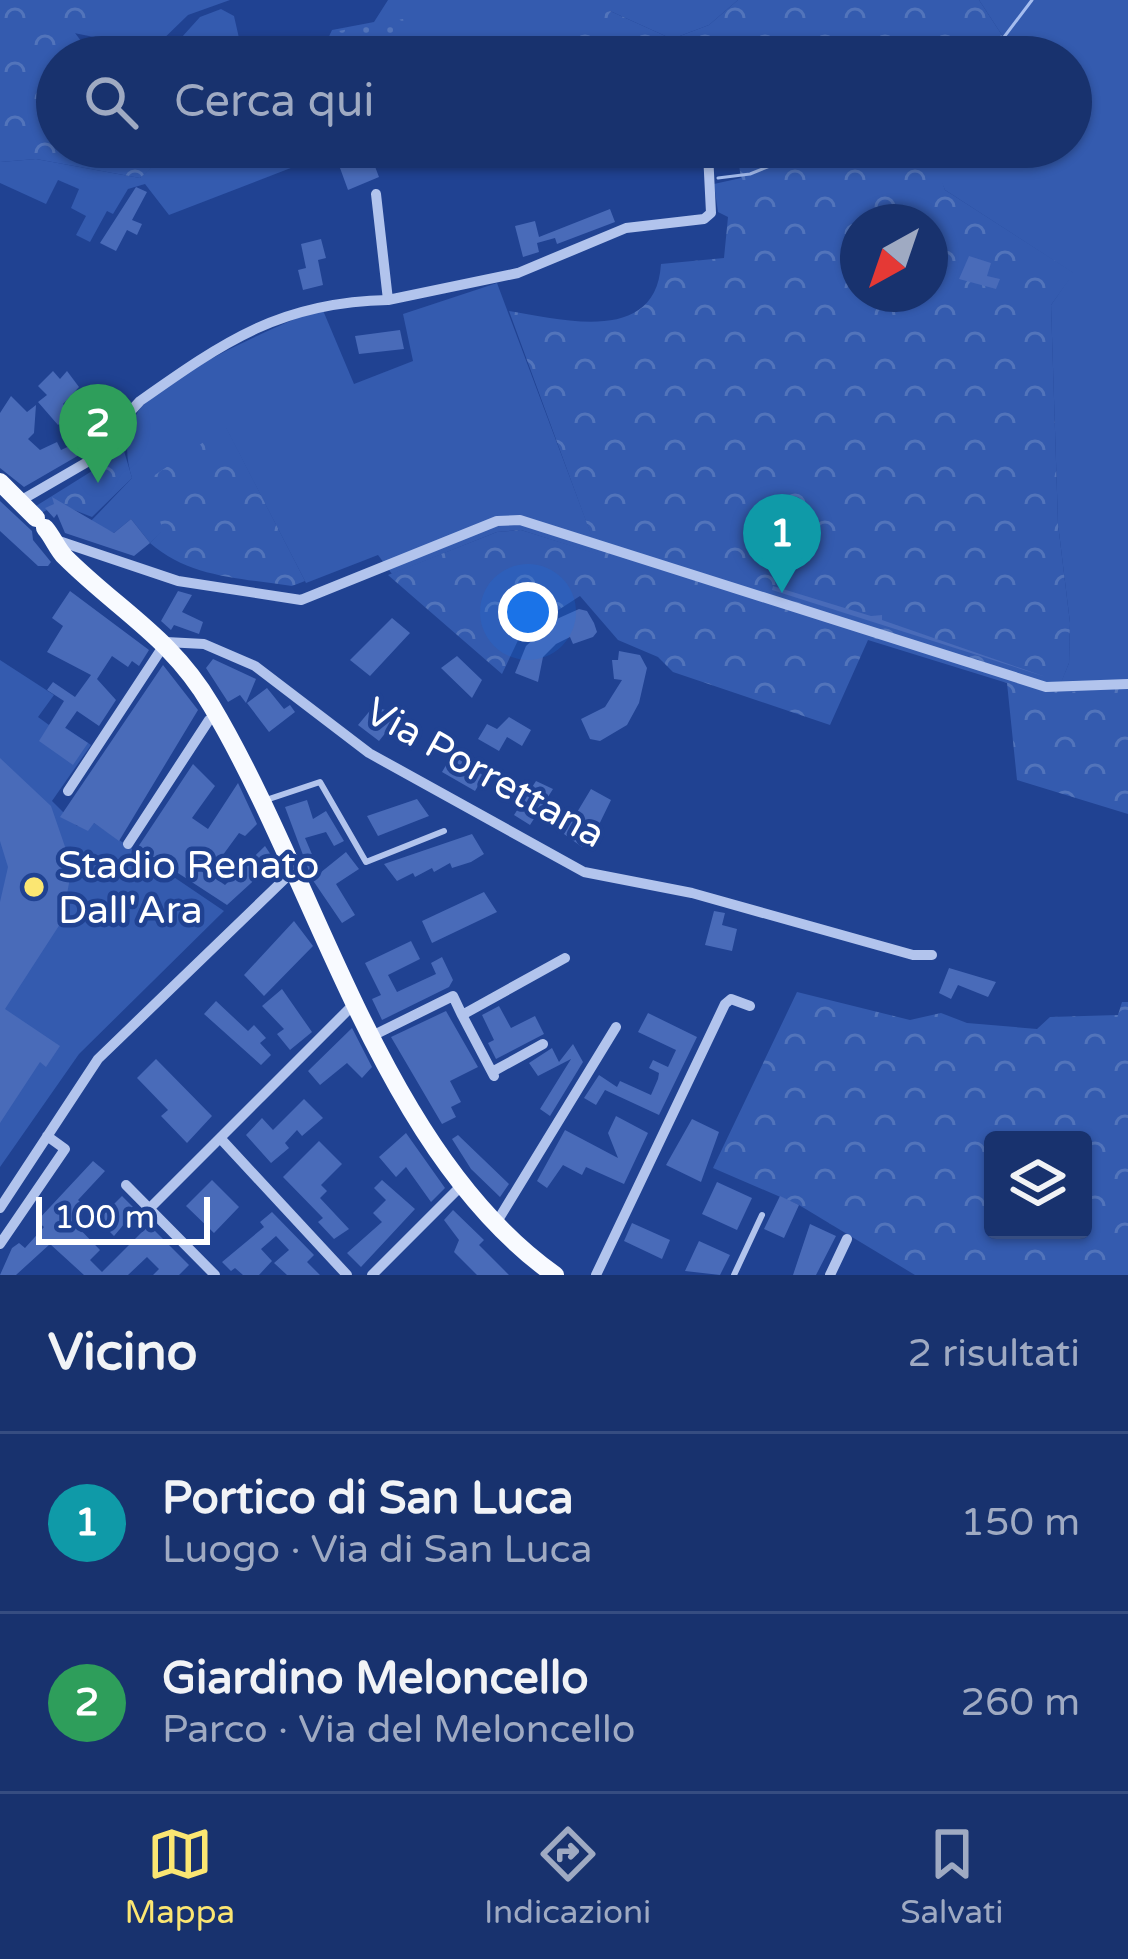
<!DOCTYPE html>
<html lang="it">
<head>
<meta charset="utf-8">
<style>
	:root { --surface:#18326e; --page:#253e76; --text:#f1f3f6; --muted:#9faac2; --line:#364d81; --accent:#fbe672 }
	body { margin:0; font-family:"Varela Round",sans-serif; background:var(--page); color:var(--text) }
	.controls { position:absolute; right:36px; bottom:36px; display:grid; overflow:hidden; border-radius:12px; box-shadow:0 3px 9px #0004 }
	.controls button { width:108px; height:108px; display:grid; place-items:center; padding:0; border:0; border-bottom:3px solid var(--line); background:var(--surface); color:var(--text); font:60px sans-serif }
	.compass { position:absolute; left:840px; top:204px; width:108px; height:108px; border-radius:50%; background:var(--surface); box-shadow:0 3px 9px #0004; rotate:220deg }
	.scale { position:absolute; left:36px; bottom:30px; width:174px; box-sizing:border-box; padding-left:12px; border:6px solid #fff; border-top:0; font-size:33px; line-height:42px; white-space:nowrap; color:#fff; -webkit-text-stroke:9px #204292; paint-order:stroke }
	.you { position:absolute; left:528px; top:612px; width:42px; height:42px; margin:-30px; border:9px solid #fff; border-radius:50%; background:#1a73e8; box-shadow:0 0 0 18px #1a73e833 }
	.badge { display:grid; place-items:center; width:78px; height:78px; border-radius:50%; background:var(--accent); color:#fff; font-size:39px; font-weight:700 }
	.pin { position:absolute; translate:-50% -99px; filter:drop-shadow(0 3px 6px #0008) }
	.pin::after { content:''; position:absolute; top:63px; width:42px; height:36px; background:inherit; clip-path:polygon(0 0,100% 0,50% 100%) }
	.list { margin:0; padding:0; list-style:none }
	h2 { display:flex; justify-content:space-between; align-items:center; height:156px; margin:0; padding:0 48px; font-size:51px }
	h2 small { font-size:39px; font-weight:400; color:var(--muted) }
	.list li { display:grid; grid-template-columns:78px 1fr auto; gap:36px; align-items:center; box-sizing:border-box; height:180px; padding:0 48px; border-top:3px solid var(--line) }
	.list b { display:block; font-size:45px; white-space:nowrap }
	.list p { margin:0; font-size:39px; white-space:nowrap; color:var(--muted) }
	.list em { font-size:39px; font-style:normal; color:var(--muted) }
	.icon { flex:none; width:66px; height:66px; fill:none; stroke:currentColor; stroke-width:2; stroke-linecap:round; stroke-linejoin:round }
	.map { position:relative; flex:none; width:1128px; height:1275px; overflow:hidden }
	.search { position:absolute; background:var(--surface); box-shadow:0 3px 9px #0004; left:36px; right:36px; top:36px; height:132px; display:flex; align-items:center; gap:30px; box-sizing:border-box; padding:0 42px; border-radius:66px; color:var(--muted); font-size:45px }
	.sheet { height:516px; background:var(--surface) }
	nav { display:flex; justify-content:space-around; align-items:center; box-sizing:border-box; height:168px; border-top:3px solid var(--line); background:var(--surface); font-size:33px; color:var(--muted) }
	nav a { display:grid; justify-items:center; gap:6px }
	nav .on { color:var(--accent) }
	.map>svg:first-child { display:block }
	.grass { fill:#345baf }
	.forest { fill:url(#forest-crowns); fill-rule:evenodd }
	.garden { fill:url(#garden-dots) }
	.lines { fill:none; stroke-linecap:round; stroke-linejoin:round }
	.stream { stroke:#a5bdef; stroke-width:3 }
	.building { fill:#496bb9 }
	.lane { stroke:#b2c4ed; stroke-width:6 }
	.street { stroke:#b2c4ed; stroke-width:10 }
	.primary { stroke:#f8faff; stroke-width:18 }
	.poi-dot { fill:#fbe672; stroke:#204292; stroke-width:4.5 }
	.labels { text-anchor:middle; dominant-baseline:central; stroke-width:9; stroke-linejoin:round; paint-order:stroke }
	.street-label { font-size:39px; fill:#fff; stroke:#204292 }
	.poi-label { font-size:39px; fill:#fff; stroke:#204292; text-anchor:start }
</style>
</head>
<body>
<div class="map">
<svg width="1128" height="1275" viewBox="0 0 1128 1275">
	<defs>
		<pattern id="forest-crowns" width="20" height="18" patternUnits="userSpaceOnUse" patternTransform="scale(3)"><rect width="20" height="18" fill="#345baf"/><path d="M2 6a3 3 0 1 1 6 0M12 15a3 3 0 1 1 6 0" fill="none" stroke="#5274bb"/></pattern>
		<pattern id="garden-dots" width="8" height="8" patternUnits="userSpaceOnUse" patternTransform="scale(3)"><rect width="8" height="8" fill="#345baf"/><path d="M2 2h.1M6 6h.1" fill="none" stroke="#5274bb" stroke-width="1.8" stroke-linecap="round"/></pattern>
	</defs>
	<rect width="100%" height="100%" fill="#204292"/>
	<!-- grass -->
	<path class="grass" d="M70 0H230L188 15 153 49 74 33Z
		M388 0H738L709 25 672 39 610 11 523 57H287L324 47 332 30 374 22Z
		M979 0H1128V687L1056 694 1069 663 1070 623 1058 524 1051 305 1073 273 945 190 940 179 958 147H1071V57H1008L1013 52Z
		M221 9 234 16 239 38 235 47 174 54 172 48 200 17Z
		M158 147H345L169 215 145 184 128 189 113 214 107 211 90 242 76 235 86 216 71 208 79 189 58 180 46 204 0 183V162L36 159 140 178 158 161Z
		M497 283 599 555 521 530 497 532 392 574 378 555 306 583 226 428 163 531 150 543 131 519 114 533 90 522 132 478C125 455 125 438 136 415 155 378 281 324 322 308L354 384 413 361 403 314Z
		M0 660 54 695 38 717 49 725 54 720 91 745 52 801 77 826 94 823 224 911 79 1054 0 1167Z"/>
	<!-- forest -->
	<path class="forest" d="M0 0H124L75 33 93 57H57V147H158L159 161 140 178 36 159 0 162Z
		M738 0H979L1013 52 1008 57H523L547 34 610 11 672 39 709 25Z
		M736 147H958L941 179 945 190 1074 273 1051 305 1058 524 1070 623 1069 663 1057 693 1128 687V814L1017 780 1007 683 868 640 830 725 673 672 658 657 618 640 580 596 521 634 502 674 388 575 497 532 521 530 598 554 509 311C561 319 656 346 661 264L724 258 728 217 718 212 714 184 741 178ZM858 222H930V294H858Z
		M226 427 305 581 292 586C241 578 190 578 150 543L163 530 146 481Z
		M124 451 132 478 92 517 59 504 41 513 36 506Z
		M797 992 910 1020 941 1013 967 1023 1037 1029 1050 1017 1118 1015 1122 1002H1128V1275H915L799 1205 713 1168ZM993 1140H1083V1230H993Z"/>
	<!-- garden -->
	<path class="garden" d="M403 19 416 57H329L326 48 333 32Z"/>
	<g class="lines">
		<!-- stream -->
		<path class="stream" d="M989 57 1032 0
			M718 178 750 174 818 147"/>
	</g>
	<!-- building -->
	<path class="building" d="M371 156 379 177 348 190 340 168Z
		M136 187 147 192 132 220 142 224 137 235 127 230 116 251 100 243Z
		M610 209 615 222 557 244 555 238 537 243 539 252 523 257 515 226 535 221 539 237Z
		M321 239 326 258 318 260 323 285 303 290 298 270 306 268 301 244Z
		M969 256 991 263 987 276 1000 279 996 289 959 279Z
		M400 330 404 349 359 354 355 336Z
		M53 371 60 379 67 371 79 387 63 404 71 413 58 425 38 402 47 395 38 386Z
		M11 396 27 412 36 405 34 433 28 439 40 450 57 442 61 450 97 433 99 437 113 425 112 436 24 487 0 468V413Z
		M52 497 114 533 131 519 150 543 134 556 65 533 57 514 54 518 45 508 54 504Z
		M0 501 32 531 33 540 51 562 48 566H38L0 531Z
		M773 586 871 616 882 615V620L1046 677 772 590Z
		M70 591 149 650 139 666 132 661 128 667 112 656 97 679 116 700 99 726 77 711 65 728 88 743 73 765 39 741 64 701 47 690 53 682 75 697 91 675 47 652 63 626 52 618Z
		M178 591 192 595 182 612 203 622 199 634 174 625 171 630 161 621Z
		M579 609 587 611 594 623 597 632 593 637 573 644 570 637 556 644 543 657 538 682 515 673 526 646 541 632 539 627Z
		M392 618 410 633 370 676 350 660Z
		M619 651 640 655 647 668 639 703 627 725 600 741 590 739 581 719 605 707 622 680 614 679 612 660H618Z
		M457 656 482 680 472 698 441 668Z
		M213 659 256 679 246 703 240 695 228 702 206 668Z
		M163 665 198 710 119 841 94 823 88 831 60 817Z
		M267 688 284 709 290 705 295 712 269 732 247 703Z
		M395 704 403 711 379 741 358 725 373 707 390 711Z
		M509 717 531 730 522 746 507 737 499 751 478 739 487 724 497 729Z
		M452 755 484 776 475 791 442 772Z
		M0 758 51 806 72 867 62 921 5 1009 60 1046 46 1067 40 1062 0 1123V902L8 867 0 841Z
		M193 764 215 786 192 818 208 829 238 783 257 824 245 836 239 833 209 874 225 885 265 846 275 861 227 905 138 847Z
		M536 781 553 789 530 825 514 815Z
		M591 789 611 800 591 841 587 839 582 847 564 834Z
		M417 799 429 816 378 836 367 816Z
		M307 800 313 819 326 811 344 841 334 846 326 832 305 838 320 873 346 852 359 869 336 884 355 915 342 923 312 879 285 807Z
		M472 834 484 854 471 862 452 868 450 863 434 872 432 868 415 877 413 873 397 881 384 864Z
		M484 892 497 912 432 943 422 921Z
		M714 911 725 913 722 925 737 929 732 951 705 945Z
		M294 921 313 946 264 996 244 975Z
		M411 941 420 959 388 975 397 992 436 974 431 963 442 957 453 980 449 987 382 1020 372 999 381 995 365 963Z
		M949 968 996 982 988 997 958 985 951 999 939 993Z
		M282 989 312 1032 290 1050 277 1034 284 1029 262 1006Z
		M216 1001 248 1031 254 1025 266 1038 260 1043 271 1055 261 1065 204 1014Z
		M499 1006 511 1028 535 1016 544 1034 496 1059 488 1043 494 1040 482 1015Z
		M446 1011 478 1067 450 1081 461 1102 451 1107 456 1117 442 1124 391 1037Z
		M648 1013 697 1037 659 1115 605 1090 596 1105 584 1098 599 1075 617 1087 620 1081 651 1095 658 1079 659 1073 649 1068 653 1060 668 1067 676 1050 638 1032Z
		M352 1028 372 1067 362 1078 347 1063 320 1085 308 1071Z
		M573 1044 583 1062 550 1116 540 1109 571 1059 538 1076 529 1063 552 1048 559 1062Z
		M156 1059 212 1116 187 1143 161 1116 168 1110 137 1078Z
		M304 1099 323 1118 302 1136 297 1130 285 1143 289 1148 271 1163 246 1135 262 1118 273 1130Z
		M616 1116 648 1133 624 1184 586 1167 582 1175 563 1165 547 1188 537 1181 565 1130 618 1158 608 1133Z
		M692 1119 719 1132 701 1182 666 1165Z
		M406 1133 445 1188 431 1202 406 1167 396 1177 379 1157Z
		M458 1135 509 1184 500 1197 471 1169 452 1139Z
		M319 1141 342 1164 321 1185 327 1191 320 1198 349 1229 334 1239 318 1222 323 1218 283 1177Z
		M93 1161 105 1171 78 1200 86 1208 73 1222 100 1250 90 1260 102 1272 149 1225 189 1265 179 1275H153L159 1269 147 1257 128 1275H84L50 1244 16 1275H0L12 1248 19 1243 25 1248 44 1227 37 1221Z
		M212 1180 239 1207 214 1233 186 1206Z
		M382 1180 415 1209 361 1267 347 1253 382 1222 373 1213 386 1200 374 1188Z
		M717 1182 752 1198 737 1230 702 1214Z
		M122 1196 136 1210 114 1236 98 1220Z
		M780 1196 799 1205 784 1238 764 1229Z
		M453 1210 484 1240 479 1245 509 1275H477L454 1252 459 1240 444 1220Z
		M272 1212 314 1255 307 1262 320 1275H287L274 1263 289 1250 276 1236 261 1249 272 1261 259 1275H243L235 1268 231 1271 222 1262 264 1227 260 1222Z
		M632 1223 670 1240 662 1259 624 1241Z
		M810 1224 836 1236 816 1275H793Z
		M699 1241 730 1255 720 1275 685 1271Z"/>
	<g class="lines">
		<!-- lane -->
		<path class="lane" d="M266 800 320 782 366 862 444 831
			M734 1275 762 1215"/>
		<!-- street -->
		<path class="street" d="M388 300 518 273 626 228 704 219 711 213 708 153 729 147
			M20 501 120 443 129 413 140 401C225 341 281 302 388 300L376 194
			M53 539 178 581 301 600 497 521 520 520 1046 687 1128 684
			M68 791 166 642 204 644 255 666 369 753 584 872 692 893 913 955H932
			M128 844 209 720 219 717
			M462 1015 494 1076
			M374 1035 453 996 462 1015 565 958
			M492 1072 543 1044
			M221 1139 347 1275
			M126 1185 215 1275
			M0 1208 98 1059 295 869
			M149 1209 355 1003
			M495 1225 616 1027
			M0 1244 65 1149 47 1136
			M372 1275 460 1187
			M596 1275 725 1004 731 999 750 1006
			M830 1275 847 1239"/>
		<!-- primary -->
		<path class="primary" d="M0 482 36 518
			M45 528C53 537 57 549 65 557 118 610 171 637 211 705 318 884 382 1153 555 1275"/>
	</g>
	<!-- markers -->
	<circle class="poi-dot" cx="34" cy="887" r="12"/>
	<g class="labels">
		<!-- street labels -->
		<g class="street-label">
			<text transform="translate(485 773) rotate(29)">Via Porrettana</text>
		</g>
		<!-- poi labels -->
		<g class="poi-label">
			<text x="58" y="865">Stadio Renato<tspan x="58" dy="45">Dall'Ara</tspan></text>
		</g>
	</g>
</svg>
<div class="controls">
<button><svg class="icon" aria-label="layers" viewBox="0 0 24 24"><path d="M12 4l9 5-9 5-9-5zM3 14l9 5 9-5"/></svg></button>
</div>
<svg class="compass" viewBox="-18 -18 36 36"><path d="M0-13l5 13h-10z" fill="#e53935"/><path d="M0 13l5-13h-10z" fill="#9faac2"/></svg>
<div class="scale">100 m</div>
<div class="you"></div>
<div class="pin badge" style="left:782px;top:593px;background:#0f9aa8">1</div>
<div class="pin badge" style="left:98px;top:483px;background:#2e9e5b">2</div>
<div class="search"><svg class="icon" aria-label="search" viewBox="0 0 24 24"><circle cx="10" cy="10" r="6"/><path d="M15 15l6 6"/></svg>Cerca qui</div>
</div>
<section class="sheet">
<h2>Vicino<small>2 risultati</small></h2>
<ul class="list">
<li><span class="badge" style="background:#0f9aa8">1</span><div><b>Portico di San Luca</b><p>Luogo · Via di San Luca</p></div><em>150 m</em></li>
<li><span class="badge" style="background:#2e9e5b">2</span><div><b>Giardino Meloncello</b><p>Parco · Via del Meloncello</p></div><em>260 m</em></li>
</ul>
</section>
<nav>
<a class="on"><svg class="icon" aria-label="map" viewBox="0 0 24 24"><path d="M3 6l6-2 6 2 6-2v14l-6 2-6-2-6 2zM9 4v14M15 6v14"/></svg>Mappa</a>
<a><svg class="icon" aria-label="directions" viewBox="0 0 24 24"><path d="M12 3l9 9-9 9-9-9zM9 14v-3h6M13 9l2 2-2 2"/></svg>Indicazioni</a>
<a><svg class="icon" aria-label="saved" viewBox="0 0 24 24"><path d="M7 4h10v16l-5-4-5 4z"/></svg>Salvati</a>
</nav>
</body>
</html>
